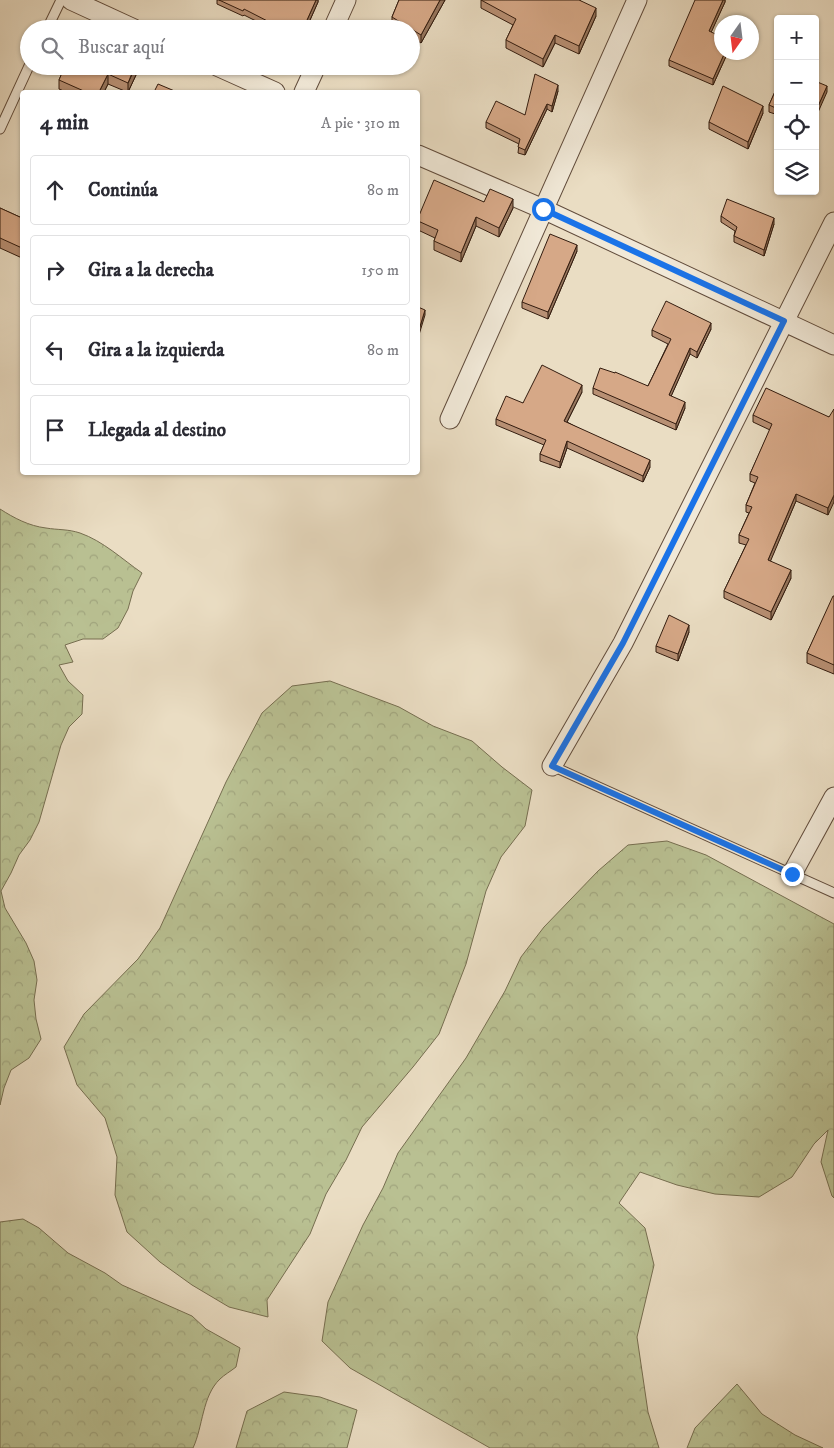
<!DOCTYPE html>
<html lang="es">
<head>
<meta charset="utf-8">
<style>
	:root { --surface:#fff; --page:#f2f2f3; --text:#2b2b33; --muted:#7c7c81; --line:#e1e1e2 }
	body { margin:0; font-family:"IM FELL DW Pica",serif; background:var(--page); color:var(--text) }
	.controls { position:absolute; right:15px; top:15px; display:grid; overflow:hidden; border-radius:5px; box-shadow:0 1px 4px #0004 }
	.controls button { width:45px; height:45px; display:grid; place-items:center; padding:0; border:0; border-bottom:1px solid var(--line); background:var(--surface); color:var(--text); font:25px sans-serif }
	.compass { position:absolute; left:714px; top:15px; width:45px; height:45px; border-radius:50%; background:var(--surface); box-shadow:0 1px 4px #0004; rotate:194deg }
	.stop { position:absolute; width:15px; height:15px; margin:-11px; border:4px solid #1a73e8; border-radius:50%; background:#fff }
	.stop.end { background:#1a73e8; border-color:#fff; box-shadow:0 1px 5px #0008 }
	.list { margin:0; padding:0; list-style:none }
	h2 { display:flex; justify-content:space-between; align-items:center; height:65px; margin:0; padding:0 20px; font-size:21px }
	h2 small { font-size:16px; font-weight:400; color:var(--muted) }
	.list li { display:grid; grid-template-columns:32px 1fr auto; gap:15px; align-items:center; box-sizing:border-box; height:70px; margin:0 10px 10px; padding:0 10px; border:1px solid var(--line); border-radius:5px }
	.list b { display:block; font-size:19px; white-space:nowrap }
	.list em { font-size:16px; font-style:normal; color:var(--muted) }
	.icon { flex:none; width:28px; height:28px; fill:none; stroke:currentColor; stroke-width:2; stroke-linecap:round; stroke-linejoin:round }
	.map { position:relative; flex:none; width:834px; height:1448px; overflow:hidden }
	.search { position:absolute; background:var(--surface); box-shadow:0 1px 4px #0004; left:20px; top:20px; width:400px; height:55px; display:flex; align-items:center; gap:12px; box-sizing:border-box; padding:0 18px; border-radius:28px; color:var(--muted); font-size:19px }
	.panel { position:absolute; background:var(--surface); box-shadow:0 1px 4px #0004; left:20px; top:90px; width:400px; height:385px; border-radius:5px }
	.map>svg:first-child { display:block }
	.forest { fill:url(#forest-crowns); stroke:#766e50 }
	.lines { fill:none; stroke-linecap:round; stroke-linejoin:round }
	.service-casing { stroke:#614c3c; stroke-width:11 }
	.minor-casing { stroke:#614c3c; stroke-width:21 }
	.service { stroke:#f1e9d8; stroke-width:9 }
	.minor { stroke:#f1e9d8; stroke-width:19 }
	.wall { fill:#b89074; stroke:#331c0f }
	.shaded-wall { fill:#96765e; stroke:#331c0f }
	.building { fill:#d6a887; stroke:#331c0f }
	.route { stroke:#1a73e8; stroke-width:6 }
</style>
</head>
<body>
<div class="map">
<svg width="834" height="1448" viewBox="0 0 834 1448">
	<defs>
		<pattern id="forest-crowns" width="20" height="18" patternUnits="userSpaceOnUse" patternTransform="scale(1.25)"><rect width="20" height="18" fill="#b9c092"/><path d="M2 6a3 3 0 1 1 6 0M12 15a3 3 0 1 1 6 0" fill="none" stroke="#a0a47d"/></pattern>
	</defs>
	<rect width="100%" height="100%" fill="#eaddc3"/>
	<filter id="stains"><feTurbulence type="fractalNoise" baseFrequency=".004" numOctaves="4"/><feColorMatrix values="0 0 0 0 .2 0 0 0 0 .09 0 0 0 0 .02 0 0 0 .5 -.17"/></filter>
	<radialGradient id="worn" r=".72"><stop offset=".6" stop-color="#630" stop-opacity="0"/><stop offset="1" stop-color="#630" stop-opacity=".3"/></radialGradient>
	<!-- forest -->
	<path class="forest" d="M0 509C14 518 29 526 46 528 58 530 68 529 80 533 103 541 122 559 142 573L133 591 128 609 118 628 103 639H83L65 645 73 662 59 665 68 681 83 695 82 714 69 727 61 745 39 822 30 840 19 855 11 873 1 891 5 908 26 943 34 961 37 980 34 1000 36 1019 41 1039 29 1058 11 1070 4 1088 0 1105Z
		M330 681 399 707 433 726 472 741 502 767 532 790 525 826 501 857 486 891 466 964 439 1034 413 1067 362 1127 346 1160 326 1194 310 1234 267 1300 268 1317 229 1307 192 1285 160 1262 127 1232 115 1195 117 1157 105 1118 77 1085 64 1047 84 1014 138 959 160 928 226 782 262 713 292 686Z
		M667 841 706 855 834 924V1198L832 1196 821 1162 828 1130 814 1144 792 1177 759 1197 715 1194 677 1185 640 1172 619 1203 645 1228 654 1265 637 1337 648 1412 659 1448H490L350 1368 322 1341 328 1302 363 1225 383 1188 398 1153 466 1058 505 991 521 957 544 927 598 871 628 845Z
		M23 1219 39 1228 68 1253 105 1273 122 1285 192 1316 206 1329 240 1348 236 1367C231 1371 224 1375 220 1379 202 1396 203 1427 193 1448H0V1222Z
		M737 1384 762 1414 795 1435 823 1448H687L695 1428Z
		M284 1392 320 1397 357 1410 347 1448H236L247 1411Z"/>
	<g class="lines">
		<!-- service casing -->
		<g class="service-casing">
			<path id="service" d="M47 29 61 0
				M0 129 29 66
				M552 766 834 893"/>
		</g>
		<!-- minor casing -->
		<g class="minor-casing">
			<path id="minor" d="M71 0 134 29
				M333 29 346 0
				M217 66 275 92
				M304 92 316 66
				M418 155 543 209 834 345
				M450 419 637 0
				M552 766 623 643 834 222
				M792 874 834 797"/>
		</g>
		<!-- service -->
		<use href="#service" class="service"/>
		<!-- minor -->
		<use href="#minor" class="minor"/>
	</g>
	<!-- wall -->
	<path class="wall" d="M217 0H318V2L306 29H272L244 15 243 16 217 4Z
		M399 0H445L421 43 411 37V29H398L392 25V17Z
		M481 0H580L596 16 579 54 555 43 543 67 506 48V40L513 25 481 8Z
		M725 0V2L711 32 722 52H728L713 85 669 66V60Z
		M65 66 136 75 128 92H127L108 84 104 92H66L59 89V80Z
		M778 85V115L769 112V105Z
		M558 91 552 112 547 109 525 155 518 153 519 144 486 128V122L525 115Z
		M763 113 748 149 709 129V122Z
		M484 202 513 208 499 237 476 226 461 262 434 250V241L435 238 418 230V218Z
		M0 208 22 218V258L0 248Z
		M721 216 774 224 764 256 734 242V236L735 231 721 222Z
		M577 251 548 319 522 308V302Z
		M711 329 697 358 690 354 671 396 685 408 676 430 593 394V388L648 386 668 344 652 336V330Z
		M582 392 567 422 650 467 643 482 567 448 560 468 540 461V454L544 445 496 425V419L523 403Z
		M753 415 829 417 828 515 796 501 770 561 791 578 771 620 724 598V591L746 545 739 543V535L749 513 746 512V505L755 483 750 481V474L770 430 753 422Z
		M834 596V674L807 663V653Z
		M689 632 678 661 656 652V646Z"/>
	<!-- shaded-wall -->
	<path class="shaded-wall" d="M316 0H318V2L306 29H303Z
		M440 0H445L421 43V35Z
		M723 0H725V2L709 37V31Z
		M596 8V16L579 54V46Z
		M555 35V43L543 67V59Z
		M725 52H728L713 85V79Z
		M136 66V75L128 92V83Z
		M108 74V84L104 92H99Z
		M558 85V91L552 112V106Z
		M827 86V92L815 119V113Z
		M547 104V109L525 155V150Z
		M763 106V113L748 149V142Z
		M513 199V208L499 237V228Z
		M476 217V226L461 262V253Z
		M774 218V224L764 256V250Z
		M577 245V251L548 319V312Z
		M425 310V315L418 338V333Z
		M711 323V329L697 358V352Z
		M690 348V354L669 401V395Z
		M582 385V392L564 428V421Z
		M685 402V408L676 430V424Z
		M567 441V448L560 468V462Z
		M650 460V467L643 482V476Z
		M796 494V501L768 567V560Z
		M834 495V502L828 515V508Z
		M791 570V578L771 620V612Z
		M689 625V632L678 661V654Z"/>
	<!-- building -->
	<path class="building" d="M219 0H316L303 29H283L244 9 243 11Z
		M399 0H440L421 35 392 17Z
		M481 0H579L596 8 579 46 555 35 543 59 506 40 516 19Z
		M695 0H723L709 31 722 37V52H725L713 79 669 60Z
		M84 24 94 29H81Z
		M65 66H135L128 83 108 74 99 92H86L59 80Z
		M535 74 558 85 552 106 547 104 525 150 518 147 520 139 486 122 496 101 525 115Z
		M815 81 827 86 815 113Z
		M158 84 177 92H154Z
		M778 85V109L769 105Z
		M723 86 763 106 748 142 709 122Z
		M434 180 484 202 490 189 513 199 499 228 476 217 461 253 434 241 438 230 418 221V218Z
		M727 199 774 218 764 250 734 236 737 227 721 216Z
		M0 208 22 218V248L0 238Z
		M550 234 577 245 548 312 522 302Z
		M666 301 711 323 697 352 690 348 669 395 685 402 676 424 593 388 600 368 615 373V372L648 386 671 339 652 330Z
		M418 307 425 310 418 333Z
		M542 365 582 385 564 421 650 460 643 476 567 441 560 462 540 454 546 440 496 419 506 396 523 403Z
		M766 388 829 417 834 409V495L828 508 796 494 768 560 791 570 771 612 724 591 749 539 739 535 752 507 746 505 758 477 750 474 772 424 753 415Z
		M833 596H834V665L807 653Z
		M669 615 689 625 678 654 656 646Z"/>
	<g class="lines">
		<!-- route -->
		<path class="route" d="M543 209 784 321 623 643 552 766 792 874"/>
	</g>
	<rect width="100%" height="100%" filter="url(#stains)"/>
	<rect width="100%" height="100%" fill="url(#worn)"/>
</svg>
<div class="controls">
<button>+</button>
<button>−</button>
<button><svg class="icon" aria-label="locate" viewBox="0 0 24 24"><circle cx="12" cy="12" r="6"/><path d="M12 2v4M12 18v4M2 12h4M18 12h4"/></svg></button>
<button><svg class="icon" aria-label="layers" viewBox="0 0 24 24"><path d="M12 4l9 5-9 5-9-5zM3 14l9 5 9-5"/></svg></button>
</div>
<svg class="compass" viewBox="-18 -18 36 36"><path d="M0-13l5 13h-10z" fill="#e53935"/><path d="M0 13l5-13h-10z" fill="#7c7c81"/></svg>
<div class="stop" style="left:543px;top:209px"></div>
<div class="stop end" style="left:792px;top:874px"></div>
<div class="search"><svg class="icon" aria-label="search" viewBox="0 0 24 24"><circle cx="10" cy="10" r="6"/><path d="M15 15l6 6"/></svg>Buscar aquí</div>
<section class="panel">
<h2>4 min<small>A pie · 310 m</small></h2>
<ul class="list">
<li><svg class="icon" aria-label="ahead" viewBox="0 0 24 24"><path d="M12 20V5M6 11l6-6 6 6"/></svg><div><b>Continúa</b></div><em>80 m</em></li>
<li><svg class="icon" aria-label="right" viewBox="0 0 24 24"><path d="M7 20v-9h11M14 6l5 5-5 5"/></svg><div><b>Gira a la derecha</b></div><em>150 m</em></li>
<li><svg class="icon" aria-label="left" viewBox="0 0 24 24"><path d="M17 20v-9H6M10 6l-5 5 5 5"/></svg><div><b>Gira a la izquierda</b></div><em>80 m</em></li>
<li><svg class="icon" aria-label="arrive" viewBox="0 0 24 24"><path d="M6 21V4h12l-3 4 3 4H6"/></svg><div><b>Llegada al destino</b></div></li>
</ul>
</section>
</div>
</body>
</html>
